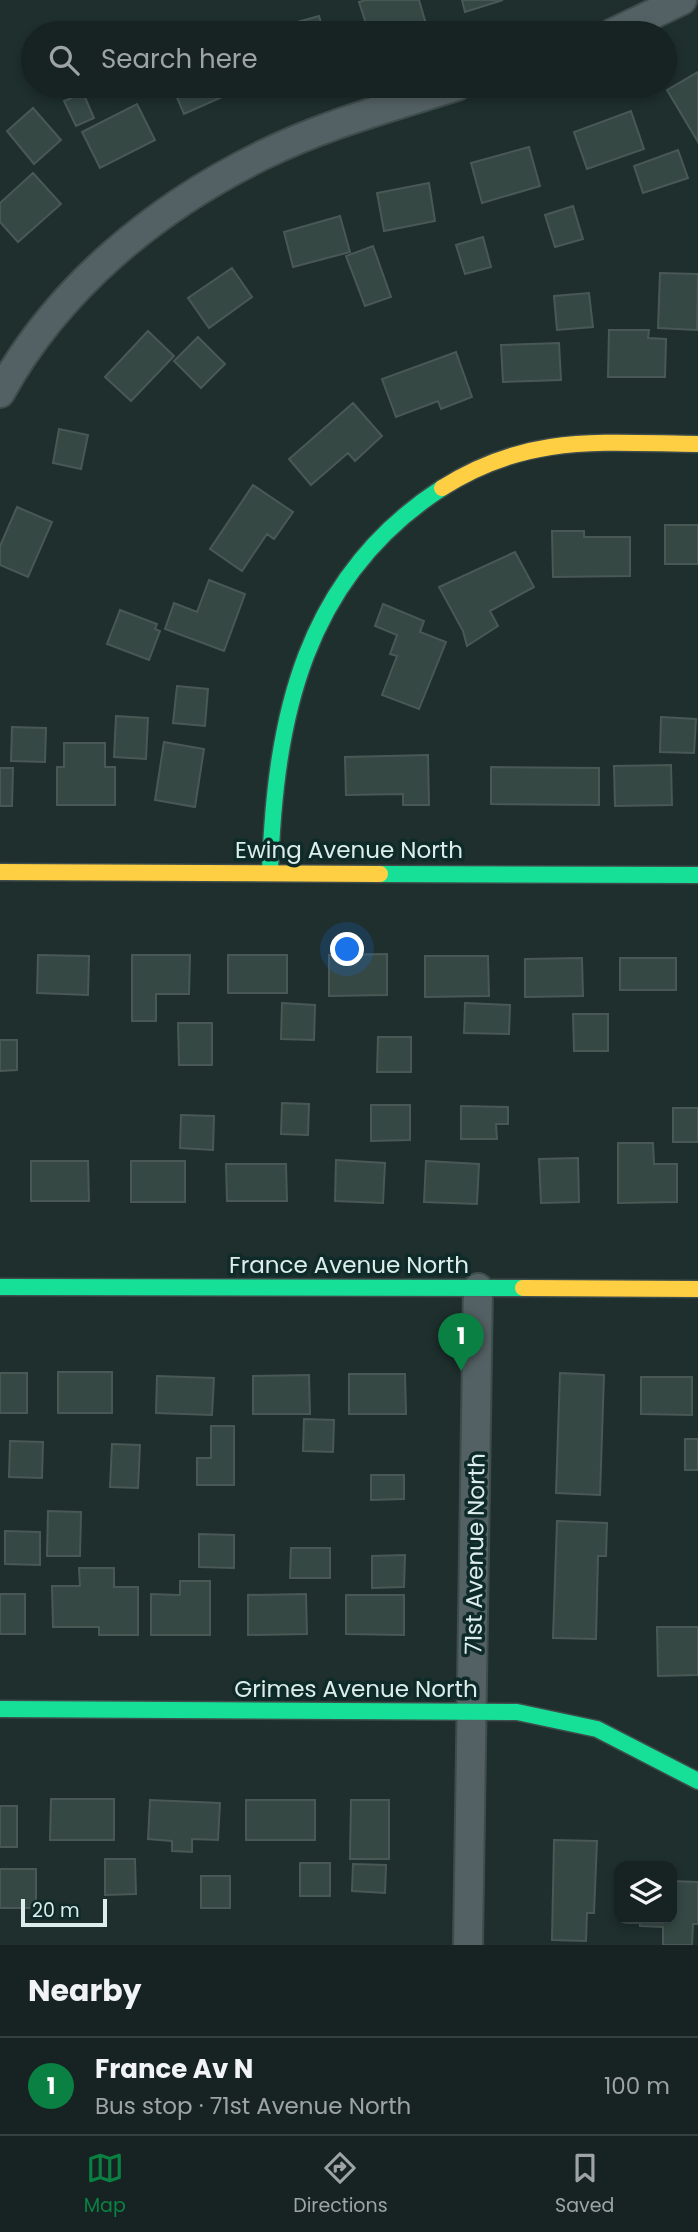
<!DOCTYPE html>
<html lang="en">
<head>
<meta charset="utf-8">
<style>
	:root { --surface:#162322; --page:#1f2b2a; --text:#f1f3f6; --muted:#9ea4a5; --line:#354040; --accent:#0b8043 }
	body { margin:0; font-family:Poppins,sans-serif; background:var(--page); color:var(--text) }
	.controls { position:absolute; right:21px; bottom:21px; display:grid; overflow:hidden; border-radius:14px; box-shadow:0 4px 10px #0003 }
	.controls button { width:63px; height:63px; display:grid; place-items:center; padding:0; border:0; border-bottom:2px solid var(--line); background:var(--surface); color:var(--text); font:35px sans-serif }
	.scale { position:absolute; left:21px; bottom:18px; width:86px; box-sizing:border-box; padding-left:7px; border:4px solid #dcedeb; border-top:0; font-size:19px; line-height:24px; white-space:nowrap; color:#dcedeb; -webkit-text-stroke:5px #0e2b2a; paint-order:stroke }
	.you { position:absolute; left:348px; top:950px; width:24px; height:24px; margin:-18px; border:5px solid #fff; border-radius:50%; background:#1a73e8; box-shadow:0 0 0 10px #1a73e833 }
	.badge { display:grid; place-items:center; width:46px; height:46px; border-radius:50%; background:var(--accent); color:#fff; font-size:23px; font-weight:700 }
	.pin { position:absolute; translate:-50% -58px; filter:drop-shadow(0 2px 4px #0008) }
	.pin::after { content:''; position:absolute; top:37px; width:24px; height:21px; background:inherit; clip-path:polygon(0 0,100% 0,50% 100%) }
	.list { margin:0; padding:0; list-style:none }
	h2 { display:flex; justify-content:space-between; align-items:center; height:91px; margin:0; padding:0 28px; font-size:30px }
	h2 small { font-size:23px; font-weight:400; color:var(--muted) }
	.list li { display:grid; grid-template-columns:46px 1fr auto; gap:21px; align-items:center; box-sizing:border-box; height:98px; padding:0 28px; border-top:2px solid var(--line) }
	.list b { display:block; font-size:26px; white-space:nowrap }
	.list p { margin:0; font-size:23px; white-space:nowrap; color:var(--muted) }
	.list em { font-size:23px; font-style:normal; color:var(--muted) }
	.icon { flex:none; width:38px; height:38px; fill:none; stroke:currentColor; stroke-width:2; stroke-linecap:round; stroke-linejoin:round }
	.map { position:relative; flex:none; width:698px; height:1945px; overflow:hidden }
	.search { position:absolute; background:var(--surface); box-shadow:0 4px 10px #0003; left:21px; right:21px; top:21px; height:77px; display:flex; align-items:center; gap:18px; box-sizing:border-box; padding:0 24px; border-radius:38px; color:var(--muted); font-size:26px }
	.sheet { height:189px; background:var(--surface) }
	nav { display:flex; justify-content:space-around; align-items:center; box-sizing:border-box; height:98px; border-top:2px solid var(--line); background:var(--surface); font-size:19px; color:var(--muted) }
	nav a { display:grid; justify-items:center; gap:4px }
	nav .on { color:var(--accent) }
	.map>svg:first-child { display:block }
	.building { fill:#354844; stroke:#4a5855; stroke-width:2 }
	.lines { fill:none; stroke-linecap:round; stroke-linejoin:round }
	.street-casing { stroke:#3e4c4b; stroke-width:32 }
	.fast-casing { stroke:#3e4c4b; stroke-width:19 }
	.slow-casing { stroke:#3e4c4b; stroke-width:19 }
	.street { stroke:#546164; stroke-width:28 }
	.fast { stroke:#16e098; stroke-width:16 }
	.slow { stroke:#ffcf43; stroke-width:16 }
	.labels { text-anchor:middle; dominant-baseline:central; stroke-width:7; stroke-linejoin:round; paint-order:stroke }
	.street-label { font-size:23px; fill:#dcedeb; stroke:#0e2b2a }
</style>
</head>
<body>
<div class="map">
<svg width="698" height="1945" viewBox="0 0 698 1945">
	<rect width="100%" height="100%" fill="#1e2f2e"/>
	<!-- building -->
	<path class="building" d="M366 0H419L426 24 393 33H369L359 2Z
		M462 0H503L465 12Z
		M319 16 324 33H262L261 32Z
		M698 72V142L667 90Z
		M172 86H237L238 90 184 114Z
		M83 93 94 118 76 126 64 101Z
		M137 104 155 140 100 168 82 132Z
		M33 108 61 140 34 164 7 131Z
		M631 111 644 149 587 169 574 132Z
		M529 147 540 186 482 203 471 163Z
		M678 150 688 178 643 193 634 166Z
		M33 173 61 204 18 242 0 222V203Z
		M429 183 435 221 384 231 377 193Z
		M573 206 583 239 555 247 545 215Z
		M340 216 350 252 293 267 284 232Z
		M483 237 491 267 465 274 456 245Z
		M373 246 391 297 365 306 346 256Z
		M232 268 252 297 209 328 188 298Z
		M660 273 698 274 697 330 658 328Z
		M589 293 593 327 557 330 554 296Z
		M609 330H649L648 338 666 339 665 377H608Z
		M148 331 174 356 131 401 105 377Z
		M198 337 225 364 201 388 174 361Z
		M559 343 561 380 503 382 501 345Z
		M456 352 472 397 441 409 438 401 396 417 382 379Z
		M353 403 382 436 355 461 348 453 311 485 289 459Z
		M59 429 88 435 81 469 53 463Z
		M253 485 293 512 274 539 267 534 242 571 210 549Z
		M17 507 52 522 28 577 0 565V546Z
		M665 525H698V564H665Z
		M552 531H584V537H630V576L553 577Z
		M515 552 534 587 490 611 498 626 467 646 463 631 439 587Z
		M209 580 245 594 224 651 165 629 174 603 197 612Z
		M383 604 424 621 420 632 446 642 419 709 382 695 397 656 390 654 397 635 375 626Z
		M120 610 157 624 155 629 160 631 149 660 107 644Z
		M177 686 208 689 205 726 173 723Z
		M116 716 148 718 146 759 114 757Z
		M661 717 696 719 694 753 660 752Z
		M12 727 46 728 45 762 11 761Z
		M164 742 204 749 195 807 155 800Z
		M64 743H105V767H115V805H57V767H64Z
		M428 755 429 805H403V794L346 795 345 757Z
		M671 765 672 805 615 806 614 766Z
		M491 767 599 768V805L491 804Z
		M0 768H13L12 806H0Z
		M387 954V995L329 996V955Z
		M38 955 89 956 88 995 37 993Z
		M132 955H190L189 994H156V1021H132Z
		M228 955H287V993H228Z
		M425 956H488L489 996 425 997Z
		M582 958 583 996 525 997V959Z
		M620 958H676V990H620Z
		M282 1003 315 1005 314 1040 281 1039Z
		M465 1003 510 1005 509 1034 464 1033Z
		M573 1014H608V1051H574Z
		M178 1023H212V1065H179Z
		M378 1037H411V1072H377Z
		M0 1040H17V1070L0 1071Z
		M282 1103 309 1104 308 1135 281 1134Z
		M371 1105H410V1140L371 1141Z
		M461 1106 508 1107V1124H496L497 1139H461Z
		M673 1108H698V1142H673Z
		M181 1115 214 1116 213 1150 180 1148Z
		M618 1143H653L654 1164H677V1202L618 1203Z
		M578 1158 579 1202 541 1203 539 1159Z
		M336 1160 385 1163 383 1203 335 1201Z
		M31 1161H88L89 1201H31Z
		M131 1161H185V1202H131Z
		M426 1161 479 1164 477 1204 424 1202Z
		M226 1164H286L287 1201H227Z
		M58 1372H112V1413H58Z
		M0 1373H27V1413H0Z
		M560 1373 604 1375 600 1495 556 1493Z
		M349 1374H405L406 1414H349Z
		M309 1375 310 1414H253V1376Z
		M157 1376 214 1378 212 1415 156 1413Z
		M641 1377H692V1415L641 1414Z
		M304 1419 334 1420 333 1452 303 1451Z
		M211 1426H234V1485H197V1458H211Z
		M685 1439H698V1470H685Z
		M10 1441 43 1442 42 1478 9 1477Z
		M112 1444 140 1445 138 1488 110 1487Z
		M371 1475H404V1499L371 1500Z
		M48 1511 81 1512 80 1556H47Z
		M557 1521 607 1523 606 1556H598L596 1639 553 1638Z
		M5 1531 40 1532V1565L5 1564Z
		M199 1534 234 1535V1568L199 1567Z
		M291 1548H330V1578H290Z
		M405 1555 404 1587 372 1588V1556Z
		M79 1568H114V1587H138V1635H99V1627H53L52 1586H80Z
		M180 1581H210V1635H151V1594L180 1595Z
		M0 1594H25V1634H0Z
		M306 1594 307 1634 248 1635V1595Z
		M346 1595H404V1635L346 1634Z
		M657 1627H698V1675L658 1676Z
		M51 1799H114V1840H50Z
		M150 1800 220 1803 218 1840 192 1839V1852L172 1851V1841L148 1839Z
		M246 1800H315V1840H246Z
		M351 1800H389V1859H350Z
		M0 1806H17V1847H0Z
		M554 1840 597 1841 594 1913H587L586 1941 552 1940Z
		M105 1859H135L136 1894 105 1895Z
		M300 1863H330V1896H300Z
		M353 1864 386 1865 385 1893 352 1891Z
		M0 1869H36V1908H0Z
		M201 1876H230V1908H201Z
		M672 1881 698 1882V1924H693L692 1945H663V1927L640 1926V1919H672Z"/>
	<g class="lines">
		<!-- street casing -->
		<g class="street-casing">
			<path id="street" d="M613 33 682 0
				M0 393C58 288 155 208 261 156 323 125 391 107 457 86
				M468 1945 478 1288"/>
		</g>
		<!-- fast casing -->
		<g class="fast-casing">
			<path id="fast" d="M270 872C275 718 304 577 442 488
				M380 874 698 875
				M0 1287 523 1288
				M0 1709 517 1712 597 1729 698 1781"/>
		</g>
		<!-- slow casing -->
		<g class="slow-casing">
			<path id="slow" d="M442 488C528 433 602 443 698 444
				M0 872 380 874
				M523 1288 698 1289"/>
		</g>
		<!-- street -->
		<use href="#street" class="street"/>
		<!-- fast -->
		<use href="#fast" class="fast"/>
		<!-- slow -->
		<use href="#slow" class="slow"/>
	</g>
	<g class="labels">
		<!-- street labels -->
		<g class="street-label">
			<text x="349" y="850">Ewing Avenue North</text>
			<text x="349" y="1265">France Avenue North</text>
			<text transform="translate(475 1554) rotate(-89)">71st Avenue North</text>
			<text x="356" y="1689">Grimes Avenue North</text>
		</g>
	</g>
</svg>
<div class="controls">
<button><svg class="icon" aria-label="layers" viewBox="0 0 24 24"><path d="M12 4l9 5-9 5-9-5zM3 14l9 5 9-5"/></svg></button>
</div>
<div class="scale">20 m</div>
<div class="you"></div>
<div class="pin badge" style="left:461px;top:1371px">1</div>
<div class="search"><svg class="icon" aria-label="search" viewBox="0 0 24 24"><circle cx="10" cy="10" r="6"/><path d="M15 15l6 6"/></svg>Search here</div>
</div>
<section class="sheet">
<h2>Nearby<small></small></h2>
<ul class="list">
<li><span class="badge">1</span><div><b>France Av N</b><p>Bus stop · 71st Avenue North</p></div><em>100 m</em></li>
</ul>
</section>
<nav>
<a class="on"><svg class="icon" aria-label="map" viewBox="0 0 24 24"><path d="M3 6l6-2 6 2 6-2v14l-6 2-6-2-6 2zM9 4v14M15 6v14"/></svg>Map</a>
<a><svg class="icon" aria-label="directions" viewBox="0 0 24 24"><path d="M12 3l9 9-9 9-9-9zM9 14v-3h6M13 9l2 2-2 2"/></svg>Directions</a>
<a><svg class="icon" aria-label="saved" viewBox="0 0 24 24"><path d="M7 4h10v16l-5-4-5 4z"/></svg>Saved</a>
</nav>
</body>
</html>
